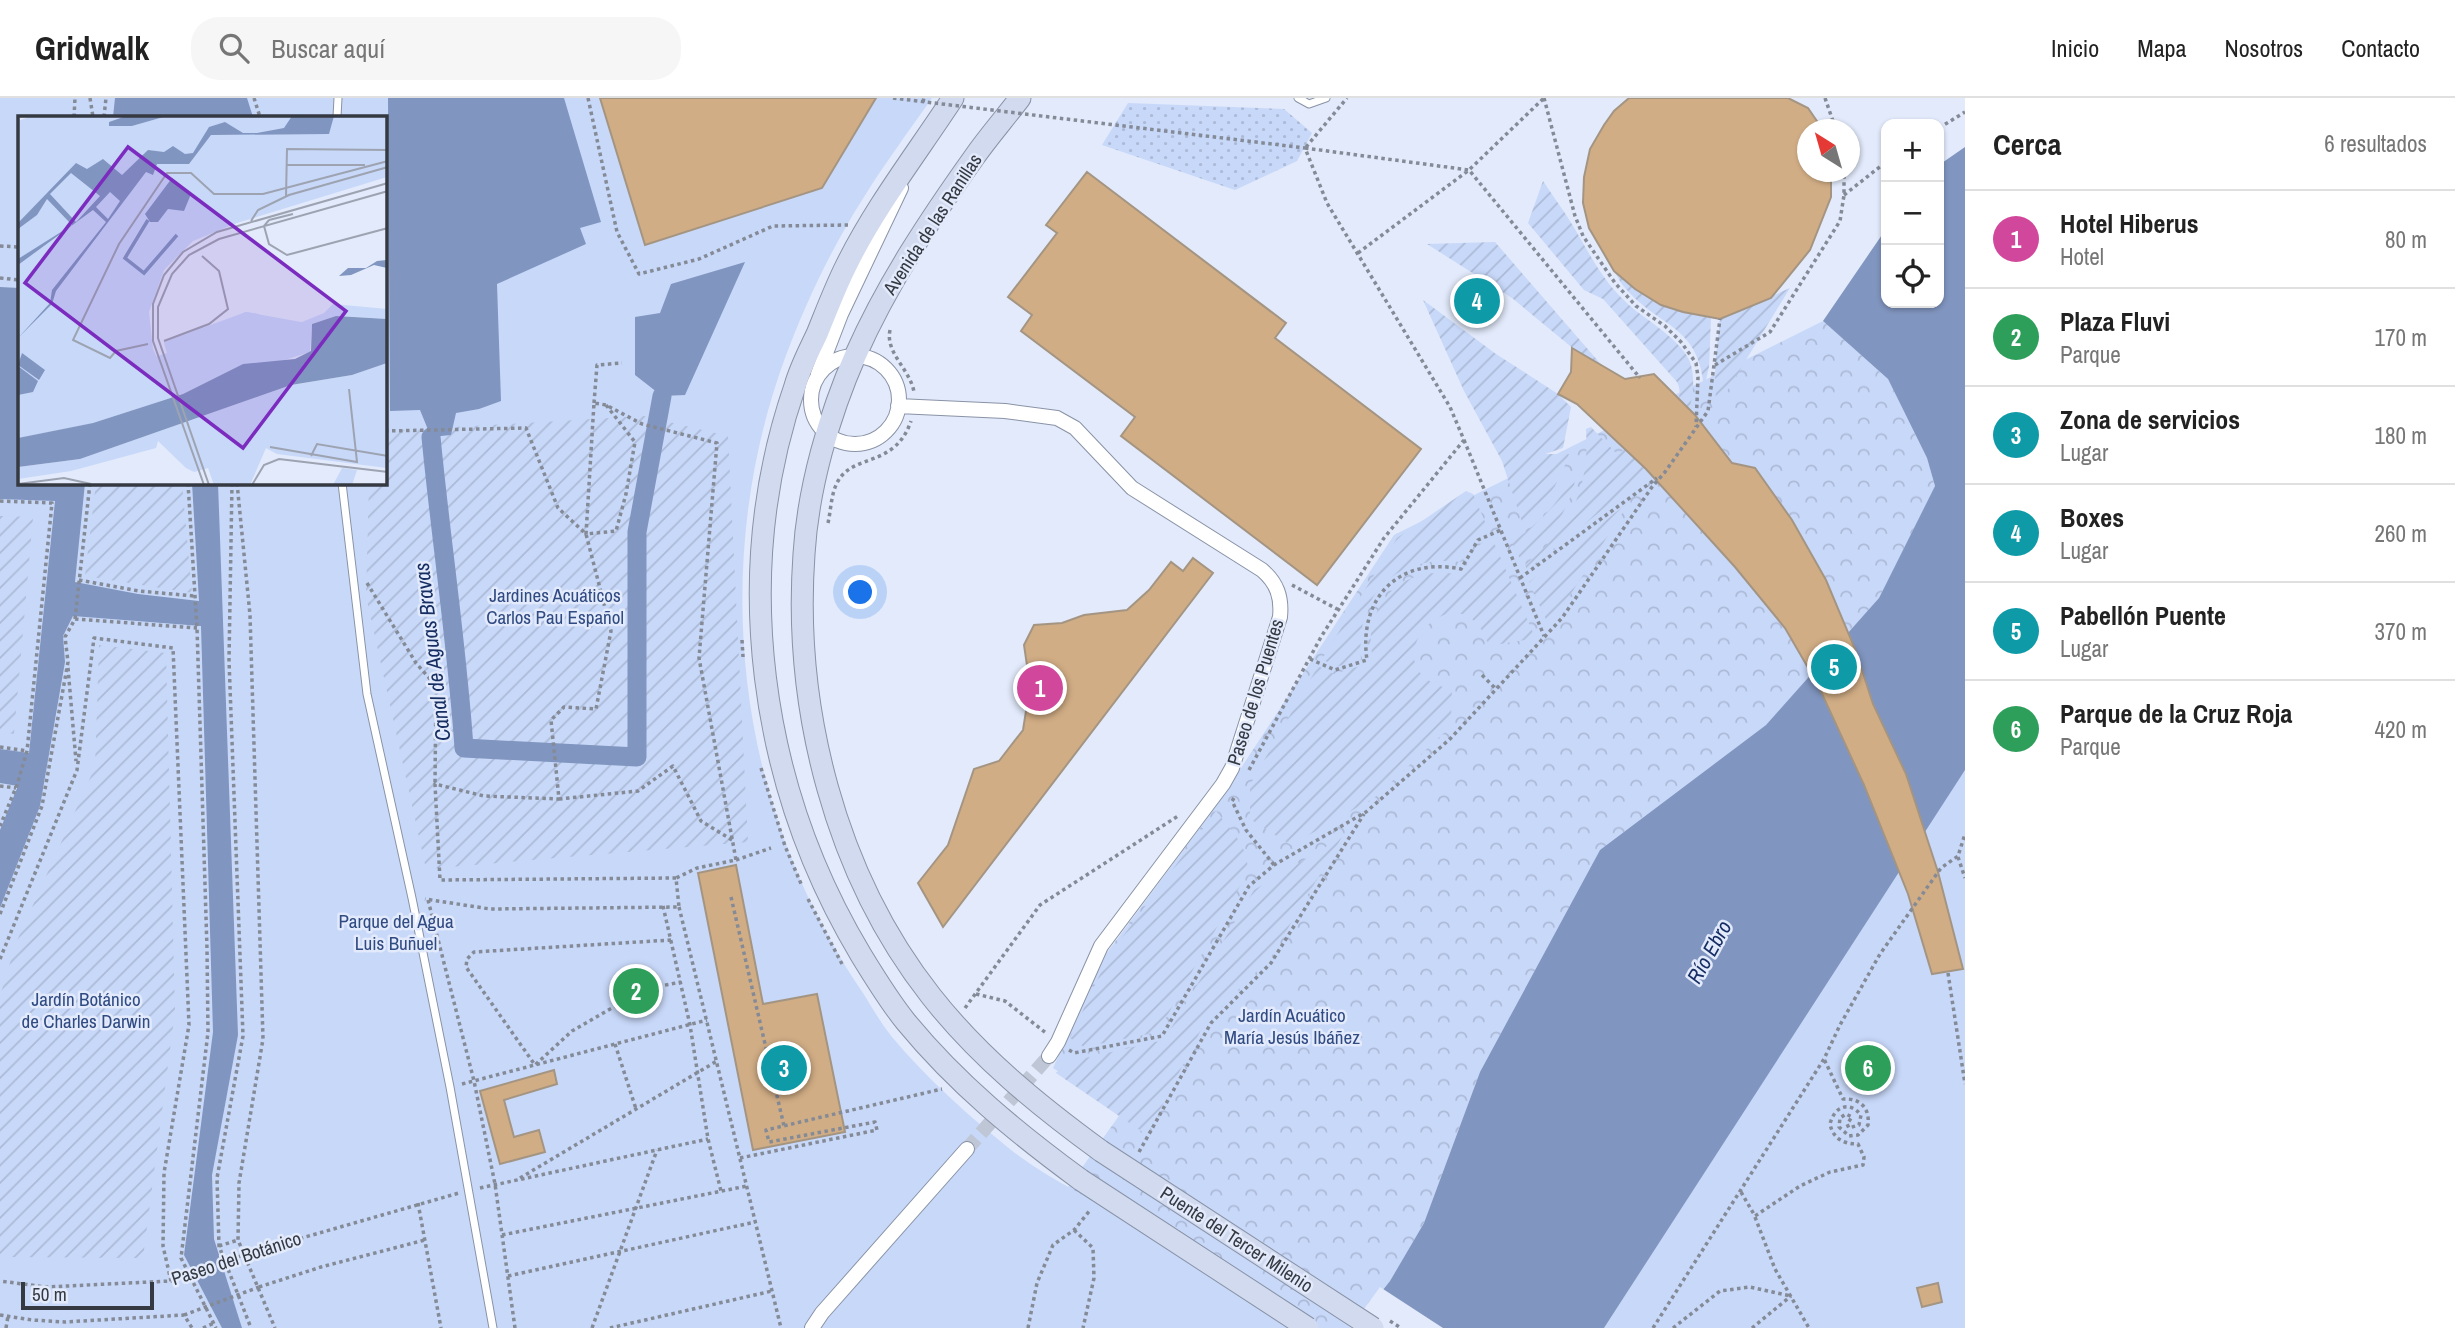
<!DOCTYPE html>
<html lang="es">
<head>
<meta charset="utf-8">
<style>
	:root { --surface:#fff; --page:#f6f6f6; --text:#222; --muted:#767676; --line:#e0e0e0; --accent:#0b8043 }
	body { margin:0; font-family:"Archivo Narrow",sans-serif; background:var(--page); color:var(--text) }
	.controls { position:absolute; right:21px; top:21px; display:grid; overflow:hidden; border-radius:14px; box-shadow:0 2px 5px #0004 }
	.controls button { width:63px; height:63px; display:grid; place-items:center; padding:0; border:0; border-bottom:2px solid var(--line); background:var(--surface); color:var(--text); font:35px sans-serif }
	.compass { position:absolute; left:1797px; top:21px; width:63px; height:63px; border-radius:50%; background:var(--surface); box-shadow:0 2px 5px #0004; rotate:323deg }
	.scale { position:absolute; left:21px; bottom:18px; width:133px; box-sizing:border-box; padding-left:7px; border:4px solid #353941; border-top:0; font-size:19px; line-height:24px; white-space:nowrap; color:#353941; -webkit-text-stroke:5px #e2eafb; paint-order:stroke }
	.you { position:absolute; left:861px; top:495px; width:24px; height:24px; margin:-18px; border:5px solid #fff; border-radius:50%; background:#1a73e8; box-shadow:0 0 0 10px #1a73e833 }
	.badge { display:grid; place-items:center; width:46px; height:46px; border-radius:50%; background:var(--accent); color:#fff; font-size:23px; font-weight:700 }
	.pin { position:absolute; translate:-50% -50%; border:4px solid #fff; box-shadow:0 2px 7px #0006 }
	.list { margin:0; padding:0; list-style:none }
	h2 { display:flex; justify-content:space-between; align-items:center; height:91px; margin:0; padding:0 28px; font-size:30px }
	h2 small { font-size:23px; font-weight:400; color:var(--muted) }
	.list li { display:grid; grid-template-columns:46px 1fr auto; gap:21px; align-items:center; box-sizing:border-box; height:98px; padding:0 28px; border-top:2px solid var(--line) }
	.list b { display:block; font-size:26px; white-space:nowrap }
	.list p { margin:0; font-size:23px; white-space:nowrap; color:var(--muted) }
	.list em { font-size:23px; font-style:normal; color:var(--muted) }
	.icon { flex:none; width:38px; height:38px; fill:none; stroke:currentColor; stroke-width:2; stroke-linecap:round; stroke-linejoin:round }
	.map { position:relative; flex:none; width:1965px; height:1230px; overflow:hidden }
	header { display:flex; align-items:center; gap:42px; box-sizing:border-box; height:98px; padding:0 35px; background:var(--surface); border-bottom:2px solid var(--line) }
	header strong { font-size:33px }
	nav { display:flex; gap:38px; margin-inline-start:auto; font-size:24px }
	.search { width:490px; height:63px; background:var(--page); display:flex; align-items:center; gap:18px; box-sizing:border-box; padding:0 24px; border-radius:28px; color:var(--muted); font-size:26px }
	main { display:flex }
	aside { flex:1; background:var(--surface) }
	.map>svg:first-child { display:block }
	.grass { fill:url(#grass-dots) }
	.forest { fill:url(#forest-crowns) }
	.park { fill:#c8d8f9; fill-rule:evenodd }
	.garden { fill:url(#garden-furrows) }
	.water { fill:#8095bf }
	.pier { fill:#e2eafb }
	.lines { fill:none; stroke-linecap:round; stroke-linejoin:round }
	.canal { stroke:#8095bf; stroke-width:19 }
	.building { fill:#d1ad85; stroke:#a49583; stroke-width:2 }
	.street-tunnel { stroke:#bfc7d6; stroke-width:14; stroke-dasharray:14 7; stroke-linecap:butt }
	.lane-casing { stroke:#8993a6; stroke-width:9 }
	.street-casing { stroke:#8993a6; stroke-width:16 }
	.secondary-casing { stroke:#8993a6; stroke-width:23 }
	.path { stroke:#848a96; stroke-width:3.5; stroke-dasharray:3.5 3.5; stroke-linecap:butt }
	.lane { stroke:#fff; stroke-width:7 }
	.street { stroke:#fff; stroke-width:14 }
	.secondary { stroke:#d1daef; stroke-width:21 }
	.secondary-bridge-casing { stroke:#8993a6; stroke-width:23; stroke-linecap:butt }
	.path-bridge { stroke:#848a96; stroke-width:3.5; stroke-dasharray:3.5 3.5; stroke-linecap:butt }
	.secondary-bridge { stroke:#d1daef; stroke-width:21 }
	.labels { text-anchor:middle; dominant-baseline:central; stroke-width:5; stroke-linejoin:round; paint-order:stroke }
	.street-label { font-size:19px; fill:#353941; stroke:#e2eafb }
	.park-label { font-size:19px; fill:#304a82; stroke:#e2eafb }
	.water-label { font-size:21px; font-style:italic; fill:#172e63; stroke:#e2eafb }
	.inset-river { fill:none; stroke:#8095bf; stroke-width:3.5 }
	.inset-road { fill:none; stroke:#9da3b1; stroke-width:2 }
	.view { fill:#7b2cbf; fill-opacity:0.15; stroke:#7b2cbf; stroke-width:3.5 }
	.inset-edge { fill:none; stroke:#353941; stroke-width:3.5 }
</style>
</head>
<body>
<header>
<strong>Gridwalk</strong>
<div class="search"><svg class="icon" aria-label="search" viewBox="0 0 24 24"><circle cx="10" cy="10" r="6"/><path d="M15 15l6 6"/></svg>Buscar aquí</div>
<nav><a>Inicio</a><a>Mapa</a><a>Nosotros</a><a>Contacto</a></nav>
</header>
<main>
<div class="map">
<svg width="1965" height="1230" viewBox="0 0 1965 1230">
	<defs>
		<pattern id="grass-dots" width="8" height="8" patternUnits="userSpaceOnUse" patternTransform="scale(1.75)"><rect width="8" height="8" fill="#c8d8f9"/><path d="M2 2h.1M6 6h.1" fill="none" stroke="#acbad7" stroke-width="1.8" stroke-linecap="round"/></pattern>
		<pattern id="forest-crowns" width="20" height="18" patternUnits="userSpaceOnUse" patternTransform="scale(1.75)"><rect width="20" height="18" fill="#c8d8f9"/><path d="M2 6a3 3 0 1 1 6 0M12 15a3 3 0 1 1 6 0" fill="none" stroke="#acbad7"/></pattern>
		<pattern id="garden-furrows" width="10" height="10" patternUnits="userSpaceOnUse" patternTransform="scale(1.75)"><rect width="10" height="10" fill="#c8d8f9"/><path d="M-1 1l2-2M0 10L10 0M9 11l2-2" fill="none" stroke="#acbad7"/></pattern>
	</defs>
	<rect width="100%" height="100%" fill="#e2eafb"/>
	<!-- grass -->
	<path class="grass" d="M1128 5 1284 11 1312 35 1297 63 1235 92 1102 47Z"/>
	<!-- forest -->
	<path class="forest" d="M1823 223 1888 281 1927 360 1935 388 1879 500 1766 627 1600 752 1480 974 1424 1125 1390 1183 1353 1230H1013L1036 1134 1121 1015 1053 970 1106 856 1214 711 1394 437Z"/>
	<!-- park -->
	<path class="park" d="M0 0H932C909 33 885 65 864 99 833 147 805 206 785 260 708 470 736 710 863 895 872 910 881 925 892 939 927 981 969 1018 1011 1052 1051 1083 1096 1104 1141 1126 1188 1149 1235 1171 1283 1194L1272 1230H0ZM19 19H385V385H19Z
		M1965 672V1230H1604L1938 710Z"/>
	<!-- garden -->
	<path class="garden" d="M1543 83C1552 97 1562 110 1570 123 1592 159 1602 185 1636 213 1652 225 1683 245 1690 264 1696 281 1693 306 1685 322 1658 375 1574 433 1527 472L1525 467C1571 429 1590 391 1586 331L1591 329 1617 356C1638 343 1692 313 1677 284L1603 201 1584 192 1528 125Z
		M1495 144 1605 271 1575 252 1512 200 1427 146Z
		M1614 173C1647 202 1667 212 1711 219L1709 269 1704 290C1699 227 1660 230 1626 191 1621 186 1618 179 1614 173Z
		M1790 190 1716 311 1715 267 1720 221Z
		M1423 202 1496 256 1558 296 1571 309 1563 350 1545 356H1569C1560 385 1546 405 1522 424L1502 363 1464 293Z
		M644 318 728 338 748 744 426 771 366 498 369 385H385V333Z
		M1576 373C1574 410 1548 440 1520 461L1512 444C1542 423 1558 406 1576 373Z
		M96 385H182L192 495 85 478Z
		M1466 393 1473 396 1489 433 1475 440 1461 464C1396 456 1355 496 1361 561L1336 569 1322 561 1397 440Z
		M1630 403 1560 513 1548 526 1529 484Z
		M0 418 33 419 14 636 0 634Z
		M1492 440 1534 537 1530 541 1489 548C1460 460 1360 574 1452 591L1451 623 1446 633 1374 700 1291 747 1250 721V687L1318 568 1334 576 1373 564C1372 553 1369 541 1372 530 1381 486 1420 468 1461 477L1481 445Z
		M99 547 166 555 175 913 143 1160 0 1159V898L16 845 95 669Z
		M1216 713C1232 734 1248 747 1248 774L1158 934 1084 949 1070 940 1109 857Z
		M1342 739 1271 859 1204 926 1147 1037 1056 975 1072 963 1164 942 1254 792Z"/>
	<!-- water -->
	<path class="water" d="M115 0H247L253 19H113Z
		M388 0H564L601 124 580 130 586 146 497 186 501 303 479 311 456 315 451 337 431 339 420 312 390 313Z
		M1965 49V672L1604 1230H1353L1390 1183 1424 1125 1480 974 1600 752 1766 627 1879 500 1935 388 1927 360 1888 281 1823 223 1886 131V205H1939V67Z
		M745 164 685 297 662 298 635 277V219L660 215 671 186Z
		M0 189 19 190V385H85L75 484 138 496 199 503 192 385H218L238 937 212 1077 214 1141 242 1230H222L184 1157 213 934 201 528 73 518 63 538 65 564 40 708 0 810V732L18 688 0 685V651L29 655 55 403 0 401Z"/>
	<!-- pier -->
	<path class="pier" d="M1380 1189 1443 1230H1350Z"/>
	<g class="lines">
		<!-- canal -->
		<path class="canal" d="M431 339C441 443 457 546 464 650L637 659V434L662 298"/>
	</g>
	<!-- building -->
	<path class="building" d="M600 0H876L822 90 645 147Z
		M1629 0H1788L1808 10 1823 32H1808V74H1831V99L1810 152 1771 200 1720 221 1683 214 1661 207 1635 191 1614 173 1589 130 1583 105 1584 79 1590 51 1604 27 1614 13Z
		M1087 74 1286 225 1275 240 1421 351 1317 487 1121 338 1135 319 1021 233 1032 217 1008 199 1057 135 1046 127Z
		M1572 250 1625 281 1654 276 1695 317 1732 365 1755 370 1792 422 1826 482 1855 551 1873 606 1906 676 1938 774 1963 871 1932 876 1908 796 1864 687 1818 587 1785 530 1735 469 1646 371 1577 306 1558 296 1571 274Z
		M1193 460 1213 475 943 829 918 785 948 747 974 671 999 663 1023 632 1030 588 1024 547 1034 527 1062 525 1084 517 1127 512 1149 492 1171 464 1183 473Z
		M736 767 763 906 817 896 845 1034 753 1052 698 775Z
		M554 972 557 986 504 1002 514 1039 539 1032 545 1054 500 1066 480 993Z
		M1938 1185 1942 1204 1922 1209 1917 1190Z"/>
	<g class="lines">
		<!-- street-tunnel -->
		<path class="street-tunnel" d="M967 1051 1049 958"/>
		<!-- lane casing -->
		<g class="lane-casing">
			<path id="lane" d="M1298 0 1309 6 1326 0
				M337 19 338 0
				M342 385 367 596 412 800 450 989 493 1230"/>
		</g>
		<!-- street casing -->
		<g class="street-casing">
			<path id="street" d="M811 302a44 44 0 1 1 88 0a44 44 0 1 1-88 0Z
				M818 276 841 216 901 90
				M898 308 1005 313 1057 320 1075 330 1132 390 1262 472C1277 485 1282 499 1280 519L1232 670 1223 686 1101 848 1058 944 1049 958
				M812 1230 822 1215 967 1051"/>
		</g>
		<!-- secondary casing -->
		<g class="secondary-casing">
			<path id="secondary" d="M953 0C917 55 875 109 846 168 835 190 826 214 817 236 809 253 800 270 795 288 730 476 759 687 861 857 875 880 889 903 906 924 957 986 1017 1035 1081 1082
				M1020 0C1005 20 989 38 975 58 930 121 887 186 856 256 829 317 808 390 804 456 793 610 835 776 931 898 979 959 1038 1007 1101 1053"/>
		</g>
		<!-- path -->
		<path class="path" d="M90 0 93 19
			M254 0 260 19
			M588 0 617 134 639 176 699 161 773 128 848 127
			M1544 0 1575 118 1583 138 1615 185 1636 208 1665 228 1681 244 1696 265 1698 279 1696 329
			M1825 0 1836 32
			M923 4 924 0
			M74 19 75 0
			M104 19 106 0
			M1939 30 1965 14
			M1306 49 1347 0
			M1305 50 1469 72 1640 280
			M1844 97 1886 64
			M0 148 19 149
			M1358 155 1469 72 1544 0
			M0 180 19 182
			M890 232C885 255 910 271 914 294
			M1715 267 1770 234 1840 123 1844 97V74
			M594 305 597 267 622 265
			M606 307 635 344 626 396 616 433 586 436 594 305 606 307 642 326 717 345 699 560 736 762 697 770 676 780
			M385 333 526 330 558 410 586 436 611 533 596 611 564 609 551 622 559 701 484 698 435 686 440 782 676 780 679 809 490 811 425 801
			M1464 342 1544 538
			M188 385 197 530 207 851 208 934 181 1160 216 1230
			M232 385 229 562 243 938 217 1080 219 1148 251 1230
			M237 385 250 517 263 941 239 1085 238 1142 275 1230
			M0 403 52 405 27 653 17 687 0 728
			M828 425C831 412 831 395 838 383 854 355 895 370 911 323
			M1520 480 1657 380
			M79 482 139 493 194 498
			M367 485 416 565 436 588 435 686
			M1292 487 1337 511
			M75 521 197 530
			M742 542 743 559
			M1310 561 1335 572 1367 562C1358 501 1398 458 1461 471L1478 442 1501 432
			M68 570 76 663
			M1482 577 1495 590
			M0 649 27 653
			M761 670 785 748 802 788
			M1249 672 1321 539 1384 440 1464 342 1450 309 1327 105 1305 50
			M0 688 16 690
			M1234 700 1232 703 1246 732 1274 767
			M559 701 638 693 673 668 701 723 732 742
			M1958 759 1965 780
			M736 762 771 750
			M731 799 784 1028
			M808 801 842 866
			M428 802 474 983 495 1086 515 1230
			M663 808 690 927 708 1041 721 1093
			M679 809 781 1230
			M0 816 42 708 68 564 65 539 75 521 90 385
			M671 842 474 854 467 861 466 869 535 967 572 933 645 891 681 884
			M0 861 77 672 94 540 173 550 189 927 164 1075 163 1148 171 1183 46 1189 0 1183
			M1948 875 1965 986
			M976 896 1005 903 1046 935
			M965 910 1040 807 1178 718
			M615 946 636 1011
			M1069 952 1074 955 1162 938 1249 788 1274 767 1366 714 1450 641 1562 520 1652 389 1665 374 1708 313 1720 221
			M462 986 707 922
			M1139 1054 1211 925 1271 865 1364 716
			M740 1060 877 1032 875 1024 769 1044 766 1032 942 991
			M520 1080 717 963
			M480 1090 708 1041
			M1741 1094 1755 1118 1800 1088 1830 1074 1863 1067 1864 1059 1858 1046C1844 1046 1833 1041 1830 1026 1834 1009 1849 1002 1861 1017L1859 1027 1849 1030 1847 1026 1852 1019 1846 1016 1840 1020 1839 1029 1849 1038 1858 1037 1868 1027C1870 1010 1860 1000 1843 1001L1824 961
			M418 1105 441 1230
			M1755 1119 1775 1171 1809 1230
			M1074 1132 1093 1150 1094 1180 1083 1230
			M502 1137 747 1088
			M219 1148 238 1142
			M246 1156 459 1095
			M508 1178 755 1124
			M259 1189 321 1169 425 1142
			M0 1217 32 1222 65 1224 184 1217 192 1230
			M6 1230 8 1218
			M203 1230 214 1225
			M592 1230 657 1052
			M610 1230 772 1193
			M1028 1230 1037 1185 1053 1147 1074 1132 1091 1111
			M1653 1230 1824 961 1840 927 1880 856 1941 770 1958 758 1965 736
			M1673 1230 1720 1193 1750 1189 1791 1198
			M1752 1230 1791 1198"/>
		<!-- lane -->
		<use href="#lane" class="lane"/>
		<!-- street -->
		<use href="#street" class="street"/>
		<!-- secondary -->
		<use href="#secondary" class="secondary"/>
		<!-- secondary-bridge casing -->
		<g class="secondary-bridge-casing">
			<path id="secondary-bridge" d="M1101 1053 1373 1230
				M1081 1082 1308 1230"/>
		</g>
		<!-- path-bridge -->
		<path class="path-bridge" d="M893 0 1305 50
			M171 1183 246 1156
			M184 1217 259 1189
			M1390 1223 1401 1230"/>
		<!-- secondary-bridge -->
		<use href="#secondary-bridge" class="secondary-bridge"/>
	</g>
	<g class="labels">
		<!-- street labels -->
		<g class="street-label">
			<text transform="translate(932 126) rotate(-57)">Avenida de las Ranillas</text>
			<text transform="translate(1255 594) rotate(-73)">Paseo de los Puentes</text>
			<text transform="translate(1237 1141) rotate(33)">Puente del Tercer Milenio</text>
			<text transform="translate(236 1160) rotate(-18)">Paseo del Botánico</text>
		</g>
		<!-- park labels -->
		<g class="park-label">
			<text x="555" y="497">Jardines Acuáticos<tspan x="555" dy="22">Carlos Pau Español</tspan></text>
			<text x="396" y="823">Parque del Agua<tspan x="396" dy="22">Luis Buñuel</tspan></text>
			<text x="86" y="901">Jardín Botánico<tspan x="86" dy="22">de Charles Darwin</tspan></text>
			<text x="1292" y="917">Jardín Acuático<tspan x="1292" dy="22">María Jesús Ibáñez</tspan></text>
		</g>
		<!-- water labels -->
		<g class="water-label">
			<text transform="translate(432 554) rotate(-97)">Canal de Aguas Bravas</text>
			<text transform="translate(1709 854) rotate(-61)">Río Ebro</text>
		</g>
	</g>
	<!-- overview -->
	<g transform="translate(18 18)">
		<rect width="369" height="369" fill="#e2eafb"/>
		<path d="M315 188 369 193V203L318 200 223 231 306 197Z" fill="#c8d8f9"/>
		<path d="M228 196 294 208 292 236 254 248H225L165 278 75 307 0 322 130 243 149 237 146 226Z" fill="#c8d8f9"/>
		<path d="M14 0H108L91 6 114 10 149 0H369V61L219 107 175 125 146 154 131 196 135 233 153 270 130 288 75 307 0 322V5ZM369 247V352L259 338 248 332 232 369H196L190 352 176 356 168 352 140 325 138 332 53 355 0 363V351L62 343 273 269 334 259ZM324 352 339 354 334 369H315Z" fill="#c8d8f9"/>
		<path d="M54 59 79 80 58 102 35 78ZM29 88 50 108 0 140V116L21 101ZM123 99 163 129 131 176 93 152 109 117ZM75 100 82 106 29 171 4 152 65 113ZM228 196 241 198 236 219 225 208 218 222H191V212ZM185 211 184 221 161 231 151 227ZM183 223 197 225 151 242 146 227 161 232Z" fill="#c8d8f9"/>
		<path d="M108 0 121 1 149 0 114 10H91V6ZM274 0H316L311 18 193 19 171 48H139L135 59 128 56 38 175 34 188 0 222 32 187 34 174 88 106 75 94 0 149V143L54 109 29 83 19 99 0 113V107L58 47 69 53 85 43 104 59 130 34 146 36 155 30 167 38 175 37 191 11 207 6 225 17H239L266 12ZM53 57 82 80 58 106 32 78ZM92 76 102 85 90 103 78 91ZM154 62 173 78 166 95 150 93 140 106H132L127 98ZM369 144V152L356 149 333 159 321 160 330 152H348L359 145ZM318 200 369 203V247L334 259 273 269 62 343 0 351V322L75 307 165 278 225 248 277 243 293 235 294 208ZM4 237 27 254 21 264 0 249ZM0 250 20 265 15 276 0 279Z" fill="#8095bf" fill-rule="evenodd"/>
		<path class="inset-river" d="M130 104 107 142 126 157 159 119"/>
		<path class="inset-road" d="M268 49H347M268 81 269 33 370 34M251 104 246 110 251 128 269 139 370 112M251 104 275 98M233 105 240 94 271 79 370 51M146 225 191 208 210 193 201 155 184 140M130 228 98 235 92 242 55 224 101 128 149 57H173L196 78H245L370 45M252 331 339 346 331 273M293 340 299 328 370 340M0 368 46 362 73 368M186 369 135 225V188L146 159 165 136 199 116 370 67M191 369 140 222V191L154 158 171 139 201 123 370 75M234 369 246 349 261 343 370 356"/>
		<path class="view" d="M110 31 328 195 225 332 7 167Z"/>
		<rect width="369" height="369" class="inset-edge"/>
	</g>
</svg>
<div class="controls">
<button>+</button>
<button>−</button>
<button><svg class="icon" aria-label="locate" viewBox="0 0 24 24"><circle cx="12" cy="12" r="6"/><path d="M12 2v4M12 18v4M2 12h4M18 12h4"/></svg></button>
</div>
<svg class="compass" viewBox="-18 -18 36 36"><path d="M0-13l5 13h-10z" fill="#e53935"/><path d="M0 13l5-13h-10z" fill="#767676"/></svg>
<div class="scale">50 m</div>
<div class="you"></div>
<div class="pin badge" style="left:1040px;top:590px;background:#d1479c">1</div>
<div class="pin badge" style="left:636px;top:893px;background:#2e9e5b">2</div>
<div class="pin badge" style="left:784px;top:970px;background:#0f9aa8">3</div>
<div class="pin badge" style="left:1477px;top:203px;background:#0f9aa8">4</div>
<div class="pin badge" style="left:1834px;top:569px;background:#0f9aa8">5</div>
<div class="pin badge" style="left:1868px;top:970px;background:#2e9e5b">6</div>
</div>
<aside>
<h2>Cerca<small>6 resultados</small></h2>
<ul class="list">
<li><span class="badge" style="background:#d1479c">1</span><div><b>Hotel Hiberus</b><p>Hotel</p></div><em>80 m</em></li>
<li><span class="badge" style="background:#2e9e5b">2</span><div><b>Plaza Fluvi</b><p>Parque</p></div><em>170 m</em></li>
<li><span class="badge" style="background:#0f9aa8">3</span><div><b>Zona de servicios</b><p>Lugar</p></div><em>180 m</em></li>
<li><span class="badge" style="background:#0f9aa8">4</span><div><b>Boxes</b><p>Lugar</p></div><em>260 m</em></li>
<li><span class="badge" style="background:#0f9aa8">5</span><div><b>Pabellón Puente</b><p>Lugar</p></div><em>370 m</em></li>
<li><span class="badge" style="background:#2e9e5b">6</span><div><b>Parque de la Cruz Roja</b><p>Parque</p></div><em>420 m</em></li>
</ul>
</aside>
</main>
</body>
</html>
